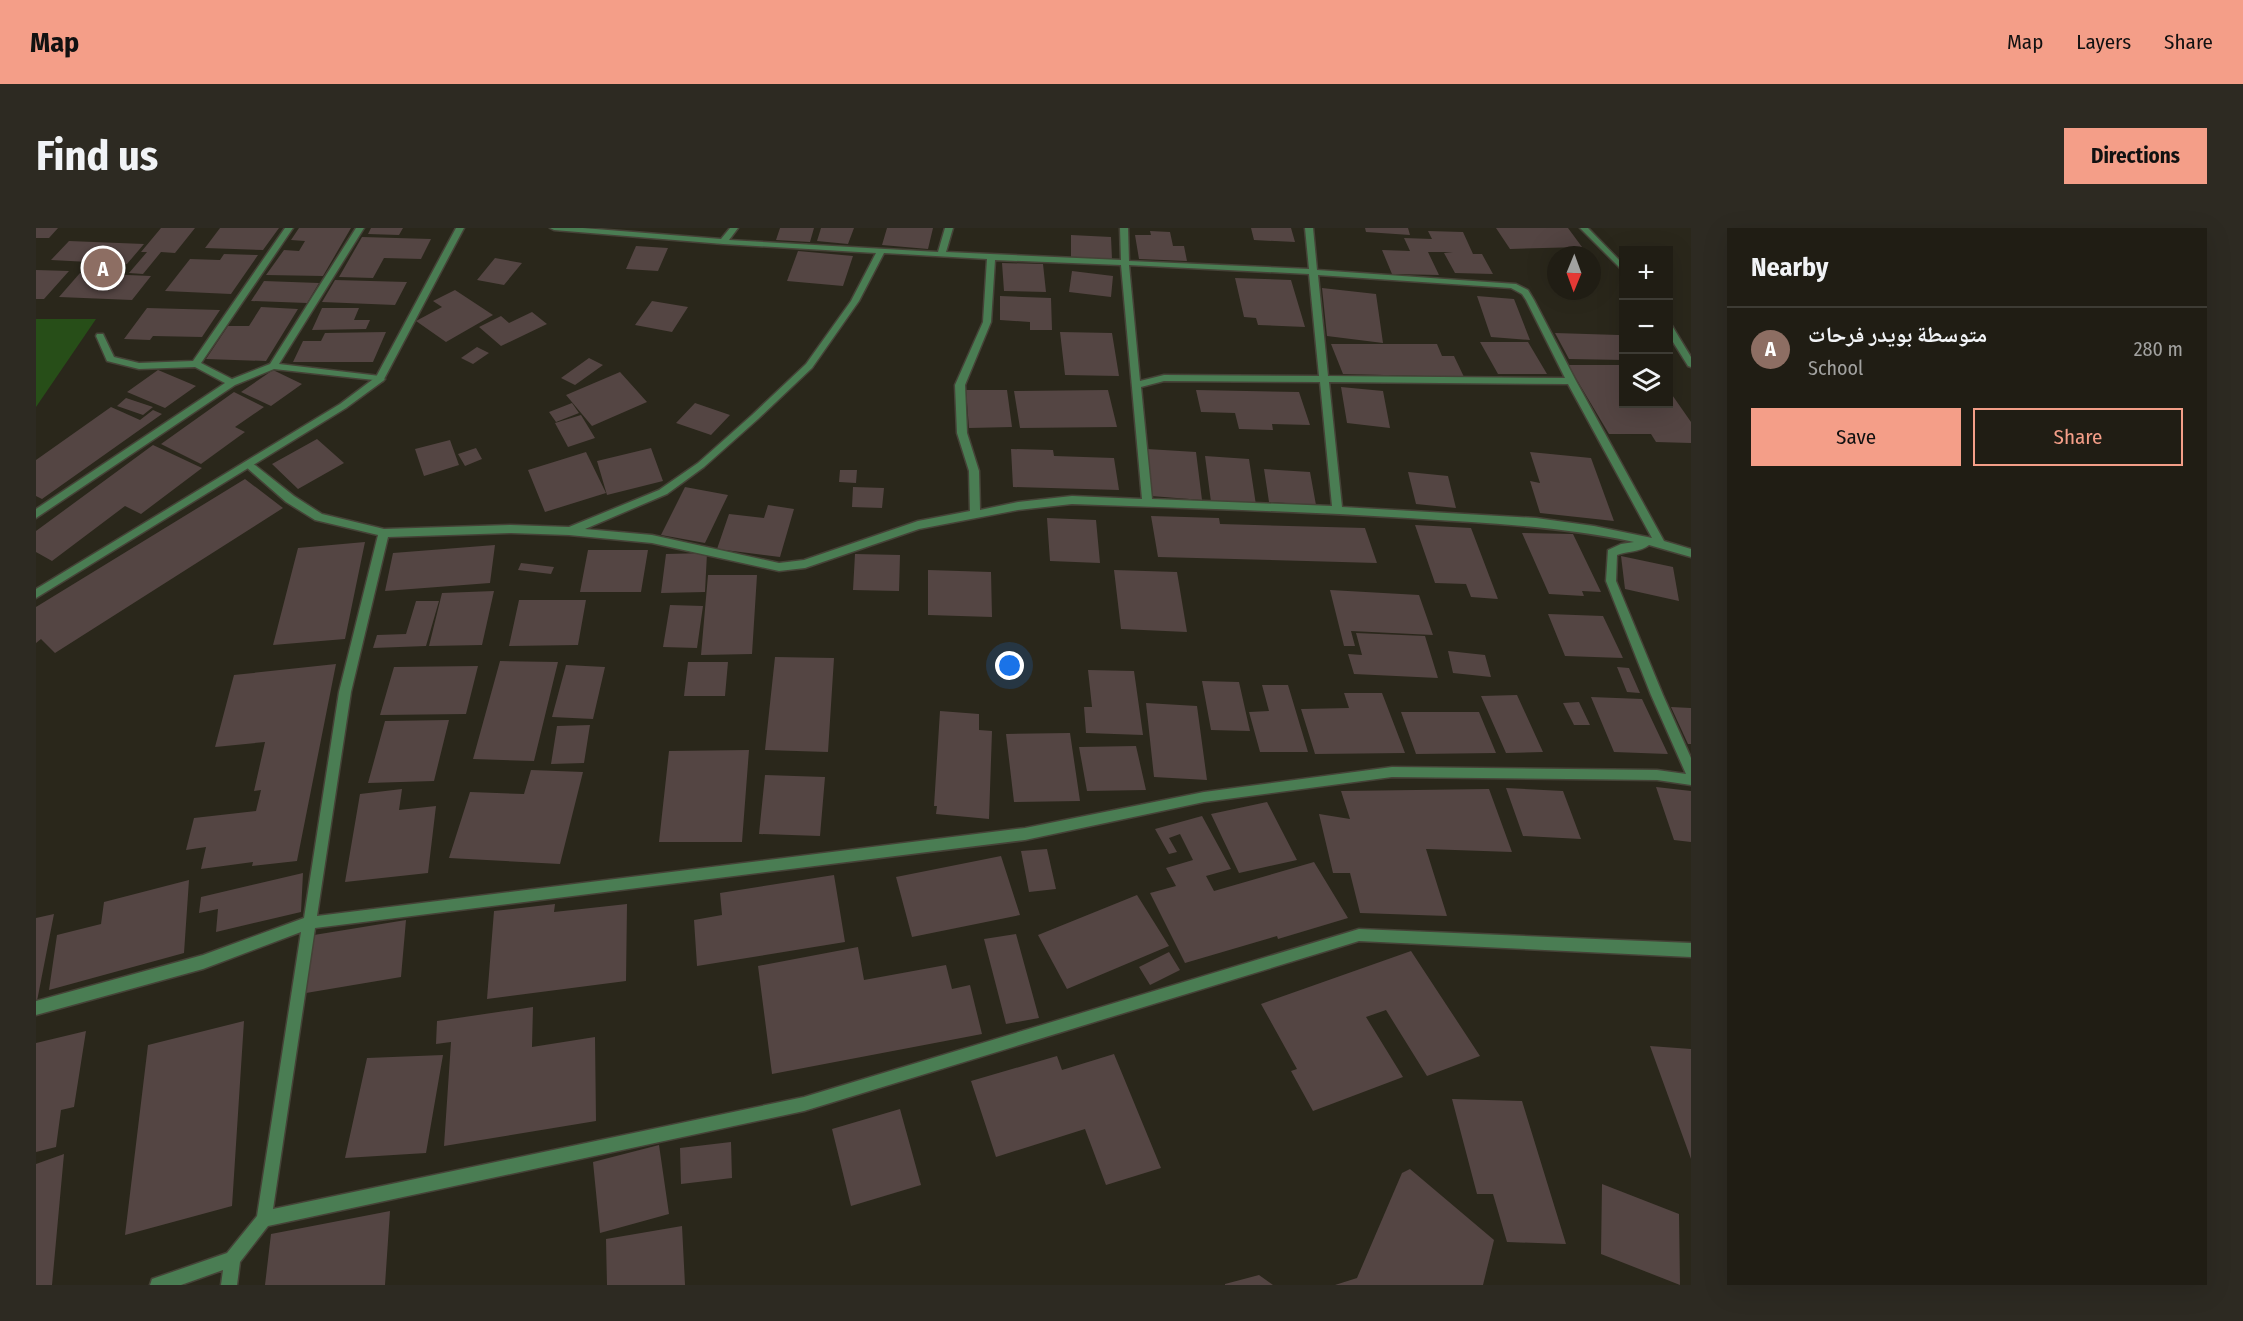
<!DOCTYPE html>
<html lang="en">
<head>
<meta charset="utf-8">
<style>
	:root { --surface:#201d14; --page:#2d2a22; --text:#f1f3f6; --muted:#a2a2a0; --line:#3d3b34; --accent:#f49e88 }
	body { margin:0; font-family:"Fira Sans Condensed","Noto Naskh Arabic",sans-serif; background:var(--page); color:var(--text) }
	.controls { position:absolute; right:18px; top:18px; display:grid; overflow:hidden; border-radius:0px; box-shadow:0 6px 24px #0002 }
	.controls button { width:54px; height:54px; display:grid; place-items:center; padding:0; border:0; border-bottom:2px solid var(--line); background:var(--surface); color:var(--text); font:30px sans-serif }
	.compass { position:absolute; left:1511px; top:18px; width:54px; height:54px; border-radius:50%; background:var(--surface); box-shadow:0 6px 24px #0002; rotate:181deg }
	.you { position:absolute; left:974px; top:438px; width:21px; height:21px; margin:-15px; border:4px solid #fff; border-radius:50%; background:#1a73e8; box-shadow:0 0 0 9px #1a73e833 }
	.badge { display:grid; place-items:center; width:39px; height:39px; border-radius:50%; background:var(--accent); color:#fff; font-size:20px; font-weight:700 }
	.pin { position:absolute; translate:-50% -50%; border:3px solid #fff; box-shadow:0 2px 6px #0006 }
	.list { margin:0; padding:0; list-style:none }
	h2 { display:flex; justify-content:space-between; align-items:center; height:78px; margin:0; padding:0 24px; font-size:26px }
	h2 small { font-size:20px; font-weight:400; color:var(--muted) }
	.list li { display:grid; grid-template-columns:39px 1fr auto; gap:18px; align-items:center; box-sizing:border-box; height:84px; padding:0 24px; border-top:2px solid var(--line) }
	.list b { display:block; font-size:22px; white-space:nowrap }
	.list p { margin:0; font-size:20px; white-space:nowrap; color:var(--muted) }
	.list em { font-size:20px; font-style:normal; color:var(--muted) }
	.actions { display:flex; gap:12px; padding:18px 24px }
	.actions a { flex:1; padding:14px 0; border:2px solid var(--accent); border-radius:0px; text-align:center; font-size:21px; color:var(--accent) }
	.actions .main { background:var(--accent); color:#111 }
	.icon { flex:none; width:33px; height:33px; fill:none; stroke:currentColor; stroke-width:2; stroke-linecap:round; stroke-linejoin:round }
	.map { position:relative; flex:none; width:1655px; height:1057px; overflow:hidden; border-radius:0px }
	header { display:flex; align-items:center; gap:36px; box-sizing:border-box; height:84px; padding:0 30px; background:var(--accent); color:#111 }
	header strong { font-size:28px }
	nav { display:flex; gap:33px; margin-inline-start:auto; font-size:21px }
	.intro { display:flex; align-items:center; justify-content:space-between; box-sizing:border-box; height:144px; padding:0 36px }
	h1 { margin:0; font-size:42px }
	.button { padding:15px 27px; border-radius:0px; background:var(--accent); color:#111; font-size:21px; font-weight:700 }
	main { display:flex; gap:36px; padding:0 36px }
	aside { flex:1; background:var(--surface); border-radius:0px; box-shadow:0 6px 24px #0002 }
	.map>svg:first-child { display:block }
	.green { fill:#274e18 }
	.building { fill:#544543 }
	.lines { fill:none; stroke-linecap:round; stroke-linejoin:round }
	.minor-casing { stroke:#454237; stroke-width:3 }
	.tertiary-casing { stroke:#454237; stroke-width:3 }
	.minor { fill:#4a7d53; fill-rule:evenodd }
	.tertiary { fill:#4a7d53; fill-rule:evenodd }
</style>
</head>
<body>
<header>
<strong>Map</strong>
<nav><a>Map</a><a>Layers</a><a>Share</a></nav>
</header>
<div class="intro"><h1>Find us</h1><a class="button">Directions</a></div>
<main>
<div class="map">
<svg width="1655" height="1057" viewBox="0 0 1655 1057">
	<rect width="100%" height="100%" fill="#2a271b"/>
	<!-- green -->
	<path class="green" d="M0 91H60L0 179Z"/>
	<!-- building -->
	<path class="building" d="M0 0H22L13 10H0Z
		M125 0H159L139 25 125 24 107 46 93 45 111 24H105Z
		M184 0H243L227 22 169 20Z
		M263 0H315L287 48 230 47 248 22 263 23 269 13 255 12Z
		M335 0H367L363 7 332 6Z
		M744 0H778L774 14 740 12Z
		M785 0H818L812 16 781 13Z
		M851 0H897L892 21 846 17Z
		M1215 0H1255L1259 14 1218 12Z
		M1329 0H1372L1374 7 1330 4Z
		M1460 0H1532L1546 19 1474 21Z
		M1114 3 1134 4 1137 18H1148L1151 33 1103 31 1099 7H1115Z
		M1392 3 1427 4 1437 26H1446L1457 46 1419 45 1408 25 1417 24H1392L1403 47 1356 46 1346 22 1374 23 1368 10 1396 11Z
		M1035 7 1075 9 1076 31 1035 29Z
		M326 9 395 11 385 31 348 30 337 50 303 49Z
		M33 13 108 16 91 36 15 32Z
		M600 18 632 20 622 43 590 41Z
		M762 23 817 28 807 58 751 53Z
		M188 26 222 27 195 66 129 63 154 31 184 32Z
		M459 30 486 35 468 57 441 52Z
		M966 35 1007 36 1010 64 968 63Z
		M0 42 33 43 8 71H0Z
		M1036 43 1077 48 1075 69 1033 64Z
		M44 45 115 48 96 72 23 69Z
		M1199 50 1255 52 1269 99 1222 97 1220 90 1208 89Z
		M299 52 371 54 359 77 286 74Z
		M228 53 283 55 271 75 215 73Z
		M1286 60 1340 66 1347 115 1291 108Z
		M419 62 457 87 410 114 380 93 406 79 397 73Z
		M964 68 1015 70 1016 102H994V94L964 92Z
		M1441 68 1478 71 1494 112 1455 109Z
		M616 73 652 79 636 104 599 97Z
		M225 79 262 81 230 133 170 131 192 98H213Z
		M111 80 184 82 166 109 117 108 114 112 88 111Z
		M286 80H323L318 92H334L330 101 276 102Z
		M496 84 511 96 465 118 443 99 465 88 473 95Z
		M350 104 337 134H257L267 113H285L289 105Z
		M1024 104 1076 105 1083 148 1029 147Z
		M1519 105 1583 107 1588 114V132L1533 131Z
		M1444 114H1492L1511 146H1462Z
		M1295 116H1401L1406 128H1418L1428 149 1307 146Z
		M441 119 453 125 437 136 425 130Z
		M553 130 567 137 539 157 525 150Z
		M1532 137H1588V176H1632V161L1655 194V215L1620 214 1615 206H1573Z
		M122 142 160 158 129 180 91 164Z
		M237 142 266 156 235 178 205 164Z
		M584 144 611 174 556 198 530 167Z
		M1305 159 1347 163 1354 200 1311 195Z
		M930 162H971L976 199 933 200Z
		M1072 162 1081 199 984 200 978 163Z
		M1160 162 1263 164 1274 197 1236 196 1237 202 1203 201 1199 185 1165 184Z
		M198 164 228 179 199 199 209 204 165 236 125 216Z
		M90 170 117 179 107 187 81 178Z
		M536 175 543 185 520 194 513 184Z
		M659 175 694 187 675 207 640 195Z
		M75 179 104 192 117 182 126 186 6 271 0 268V232Z
		M545 187 559 210 532 219 519 195Z
		M281 211 308 235 262 261 236 236Z
		M414 212 423 237 388 248 379 221Z
		M117 217 166 240 105 286 89 278 16 333 0 324V303Z
		M440 220 446 231 429 238 422 226Z
		M615 220 627 253 571 267 561 233Z
		M975 221 1017 222 1018 228 1078 230 1083 262 977 259Z
		M1111 221 1160 224 1166 272 1115 268Z
		M550 224 570 265 509 284 492 242Z
		M1494 224 1555 230 1578 293 1504 285 1494 253 1504 255Z
		M1169 228 1213 231 1220 277 1175 274Z
		M1228 241 1274 244 1280 277 1233 274Z
		M804 242H821L820 255 803 254Z
		M1372 244 1412 248 1420 280 1380 276Z
		M209 251 247 280 19 425 5 411 0 415V379Z
		M649 259 692 267 669 315 625 307Z
		M817 259 848 260 846 280 816 279Z
		M732 277 758 281 744 329 681 321 693 286 728 290Z
		M1115 288 1183 290 1184 296 1329 300 1341 335 1122 329Z
		M1011 290 1060 292 1064 335 1014 333Z
		M1379 297 1435 300 1462 371 1435 369 1430 356 1399 355Z
		M1486 305 1537 306 1565 364 1546 363 1548 368 1513 366Z
		M329 314 309 411 237 417 262 320Z
		M459 317 454 355 349 363 357 325Z
		M552 322H612L605 364H544Z
		M671 325 669 364 625 365 630 326Z
		M819 326 864 327 863 363 817 362Z
		M1585 328 1637 339 1643 373 1589 361Z
		M485 335 518 339 515 346 482 342Z
		M892 342 955 344 956 389 892 387Z
		M1078 342 1141 344 1151 404 1085 401Z
		M672 347H721L716 426 665 427Z
		M1294 362 1383 367 1397 407 1315 403 1319 418H1308Z
		M458 363 446 417 393 418 406 365Z
		M483 372H550L542 417 473 418Z
		M380 373H403L390 418 337 420 341 407 370 406Z
		M634 377 667 378 661 420 627 419Z
		M1512 386 1567 388 1587 430 1529 428Z
		M1320 405 1389 408 1402 450 1318 446 1312 426 1326 427Z
		M1412 423 1449 427 1455 449 1417 445Z
		M739 429 798 430 792 524 729 522Z
		M464 433 522 434 498 533 437 531Z
		M652 434H692L689 468H648Z
		M300 436 261 633 216 638 217 634 165 641 170 619 150 622 158 590 220 583 225 562 218 563 229 514 179 519 198 447Z
		M530 437 569 439 557 491 516 489Z
		M442 438 430 486 344 487 358 439Z
		M1581 439 1593 440 1604 465 1591 464Z
		M1052 442 1098 443 1107 507 1050 505 1048 479H1056Z
		M1166 453 1203 454 1214 503 1175 502Z
		M1226 457H1252L1272 524H1224L1213 484 1233 483Z
		M1308 465H1346L1369 525 1279 526 1265 481 1313 480Z
		M1481 467 1507 524 1470 525 1445 468Z
		M1555 469 1606 471 1632 526 1578 524Z
		M1543 474 1554 497H1538L1527 475Z
		M1110 475 1161 478 1171 552 1118 549Z
		M1635 479 1655 480V516H1652Z
		M904 483 943 486V502L956 503 953 591 900 586 901 578H898Z
		M1365 484H1443L1460 525 1380 526Z
		M413 492 398 553 332 555 349 493Z
		M554 497 548 535 515 536 521 498Z
		M1034 505 1044 573 978 574 970 506Z
		M1100 518 1110 562 1051 563 1043 519Z
		M713 522 706 614H623L633 523Z
		M495 542 547 544 524 636 413 630 434 564 488 566Z
		M729 547 789 549 784 608 723 606Z
		M1620 559 1655 563V614L1638 612Z
		M1470 560 1527 563 1545 611 1487 608Z
		M366 561 363 582 400 578 392 645 309 654 324 566Z
		M1453 561 1476 624 1390 621 1411 688 1324 685 1314 645H1297L1283 586 1314 591 1305 563Z
		M1231 574 1261 632 1203 645 1175 586Z
		M1166 588 1195 641 1170 648 1178 663 1278 634 1312 690 1242 711 1241 708 1149 735 1114 665 1140 658 1130 640 1157 632 1144 606 1133 610 1141 624 1133 626 1119 601Z
		M1011 621 1020 661 993 664 985 623Z
		M965 628 984 687 876 709 860 649Z
		M267 645 265 684 180 704 182 681 163 685 165 669Z
		M798 647 809 714 661 738 658 692 686 687 684 665Z
		M153 652 148 725 13 762 21 707 65 696 68 674Z
		M1101 667 1133 718 1031 761 1002 707Z
		M519 676 518 684 591 676 590 753 451 771 458 683Z
		M18 686 1 773 0 772V690Z
		M370 692 365 749 270 765 278 707Z
		M980 706 1003 790 970 796 948 711Z
		M822 719 828 752 910 737 916 761 934 757 946 806 736 846 722 738Z
		M1375 723 1444 828 1391 848 1350 782 1330 789 1367 849 1277 883 1255 843 1261 841 1225 776Z
		M1133 724 1144 742 1114 757 1103 739Z
		M497 779 496 819 559 809 560 893 408 918 415 814 400 816 401 793Z
		M208 793 196 978 89 1007 112 817Z
		M50 803 38 879 25 882 20 919 0 924V815Z
		M1614 818 1655 821V931Z
		M1078 826 1125 940 1070 957 1049 901 960 929 935 853 1021 828 1026 842Z
		M407 827 390 925 309 930 331 830Z
		M1416 871 1486 873 1530 1016 1471 1014 1457 966H1441Z
		M864 881 885 957 815 978 796 901Z
		M695 914 696 950 645 956 644 920Z
		M623 917 633 986 564 1005 557 934Z
		M28 926 16 1057H0V936Z
		M1374 941 1458 1012 1447 1057H1299L1321 1050 1366 945Z
		M1566 956 1643 986 1644 1057 1565 1026Z
		M354 983 349 1057H229L235 1006Z
		M646 998 649 1057H571L570 1011Z
		M1223 1047 1237 1057H1189V1056Z"/>
	<g class="lines">
		<!-- minor casing -->
		<g class="minor-casing">
			<path id="minor" d="M249 0H257L165 135 196 151 234 136 320 0H328L243 136 344 148 349 151 347 153 238 141 199 157 0 290V281L189 155 159 139 103 141 71 133 60 108 61 106H67L78 129 103 135 157 133Z
				M514 0H547L685 11 694 0H702L693 12 902 24 909 0H917L910 24 1085 32 1084 0H1092L1093 33 1273 41 1269 0H1277L1281 42 1480 56 1492 62 1498 72 1540 153 1628 313 1655 321V329L1613 317C1605 324 1591 323 1581 327L1580 353 1627 467 1655 530V557L1621 552 1356 549 1168 574 989 612 279 700 237 981 768 869 1323 701 1655 715V729L1323 713 768 883 232 998 204 1034 201 1057H185L187 1042 145 1057H114L116 1051 191 1025 221 988 265 704 167 741 0 787V773L167 727 268 690 303 464 342 307 279 292 250 274 209 238V234H215L258 268 286 286 348 301 475 297 533 299 623 262 662 235 716 187 770 136 815 73 840 25 687 16 518 2ZM848 25 951 31 947 94 919 157 921 205 933 243 934 283 882 293 768 332 743 335 616 307 549 301 631 266 668 239 722 191 776 140 823 73ZM959 32 1085 37 1106 271 1036 268 982 274 944 282 943 243 931 205 929 157 955 94ZM1093 37 1273 46 1283 148 1128 147 1104 153ZM1282 47 1475 60 1486 66 1490 72 1529 150 1292 148ZM1128 153 1284 154 1296 278 1116 271 1105 159ZM1293 154 1532 156 1616 310 1558 298 1500 290 1306 279ZM1036 276C1148 280 1260 283 1372 290 1449 295 1522 298 1598 314L1585 316 1572 322 1570 353 1615 467 1650 546 1621 542 1356 539 1168 564 989 600 281 688 315 464 352 309 475 305 533 307 616 315 743 343 769 340 883 301 982 282Z
				M1544 0H1552L1588 37V44Z
				M1632 95 1635 96 1655 129V139L1652 138 1632 106Z"/>
		</g>
		<!-- tertiary casing -->
		<g class="tertiary-casing">
			<path id="tertiary" d="M420 0H428L347 153 310 180 0 370V361L304 176 340 149Z"/>
		</g>
		<!-- minor -->
		<use href="#minor" class="minor"/>
		<!-- tertiary -->
		<use href="#tertiary" class="tertiary"/>
	</g>
</svg>
<div class="controls">
<button>+</button>
<button>−</button>
<button><svg class="icon" aria-label="layers" viewBox="0 0 24 24"><path d="M12 4l9 5-9 5-9-5zM3 14l9 5 9-5"/></svg></button>
</div>
<svg class="compass" viewBox="-18 -18 36 36"><path d="M0-13l5 13h-10z" fill="#e53935"/><path d="M0 13l5-13h-10z" fill="#a2a2a0"/></svg>
<div class="you"></div>
<div class="pin badge" style="left:67px;top:40px;background:#8d6e63">A</div>
</div>
<aside>
<h2>Nearby<small></small></h2>
<ul class="list">
<li><span class="badge" style="background:#8d6e63">A</span><div><b>متوسطة بويدر فرحات</b><p>School</p></div><em>280 m</em></li>
</ul>
<div class="actions"><a class="main">Save</a><a>Share</a></div>
</aside>
</main>
</body>
</html>
